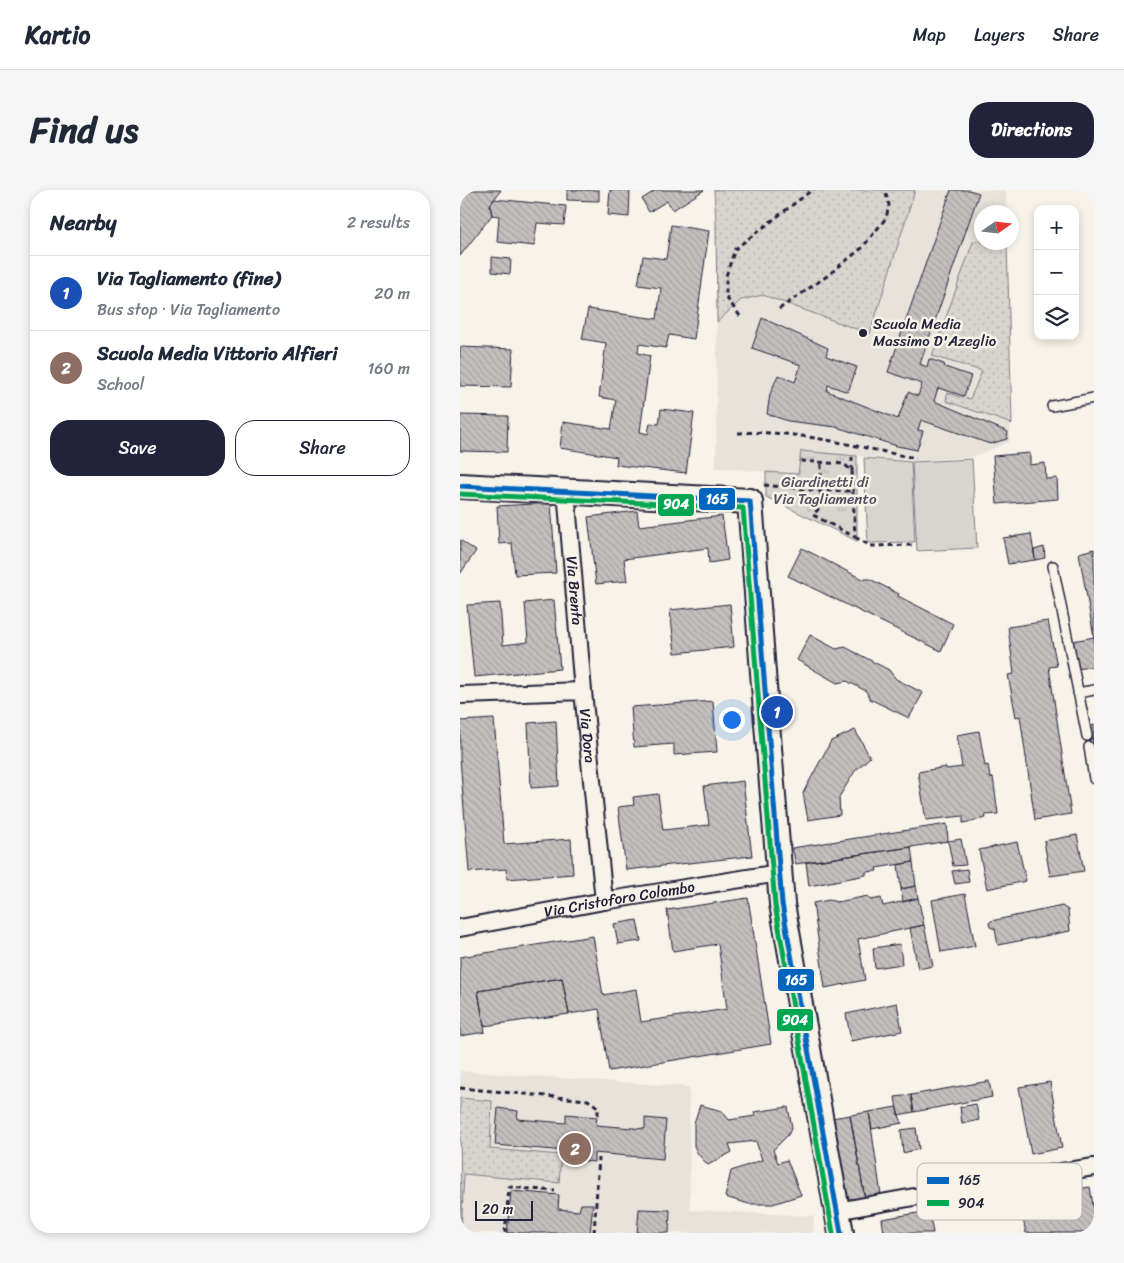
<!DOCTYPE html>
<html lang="en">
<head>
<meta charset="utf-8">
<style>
	:root { --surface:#fff; --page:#f6f6f7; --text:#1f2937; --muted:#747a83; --line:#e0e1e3; --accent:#22223b }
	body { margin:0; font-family:Sriracha,sans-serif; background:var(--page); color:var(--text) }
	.controls { position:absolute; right:15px; top:15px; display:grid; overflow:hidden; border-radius:10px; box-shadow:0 2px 8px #0003 }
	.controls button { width:45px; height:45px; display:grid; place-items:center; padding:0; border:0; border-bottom:1px solid var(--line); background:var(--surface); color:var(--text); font:25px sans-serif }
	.compass { position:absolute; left:514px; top:15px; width:45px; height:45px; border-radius:50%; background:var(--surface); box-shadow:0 2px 8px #0003; rotate:76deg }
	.scale { position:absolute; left:15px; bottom:12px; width:58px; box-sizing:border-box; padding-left:5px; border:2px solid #22223b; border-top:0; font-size:14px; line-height:18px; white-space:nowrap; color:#22223b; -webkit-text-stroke:4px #f7f3e8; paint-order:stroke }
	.you { position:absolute; left:271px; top:529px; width:18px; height:18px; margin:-12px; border:4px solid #fff; border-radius:50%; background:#1a73e8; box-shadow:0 0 0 8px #1a73e833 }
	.badge { display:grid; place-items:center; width:32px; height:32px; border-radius:50%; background:var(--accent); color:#fff; font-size:16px; font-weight:700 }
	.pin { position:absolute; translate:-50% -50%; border:2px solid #fff; box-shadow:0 1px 5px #0006 }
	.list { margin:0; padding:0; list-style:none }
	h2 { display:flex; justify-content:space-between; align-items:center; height:65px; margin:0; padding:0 20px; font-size:21px }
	h2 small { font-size:16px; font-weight:400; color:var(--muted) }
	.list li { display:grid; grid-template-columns:32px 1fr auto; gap:15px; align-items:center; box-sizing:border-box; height:75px; padding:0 20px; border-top:1px solid var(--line) }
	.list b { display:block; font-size:19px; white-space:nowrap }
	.list p { margin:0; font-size:16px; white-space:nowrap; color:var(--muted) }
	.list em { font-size:16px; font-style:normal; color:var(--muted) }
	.actions { display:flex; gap:10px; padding:15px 20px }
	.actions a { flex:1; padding:11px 0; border:1px solid var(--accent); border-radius:20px; text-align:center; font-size:18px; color:var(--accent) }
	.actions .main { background:var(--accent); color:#fff }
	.icon { flex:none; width:28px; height:28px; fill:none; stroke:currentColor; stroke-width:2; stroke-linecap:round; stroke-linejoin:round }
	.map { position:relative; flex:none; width:634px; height:1043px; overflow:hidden; border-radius:20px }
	header { display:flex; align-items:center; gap:30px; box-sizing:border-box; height:70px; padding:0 25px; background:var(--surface); border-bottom:1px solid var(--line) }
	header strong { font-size:24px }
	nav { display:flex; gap:28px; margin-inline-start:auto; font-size:18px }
	.intro { display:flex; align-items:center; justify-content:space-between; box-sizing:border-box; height:120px; padding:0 30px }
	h1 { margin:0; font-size:35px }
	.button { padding:12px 22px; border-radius:20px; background:var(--accent); color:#fff; font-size:18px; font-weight:700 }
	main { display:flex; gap:30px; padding:0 30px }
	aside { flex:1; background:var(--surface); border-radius:20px; box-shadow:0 2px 8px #0003 }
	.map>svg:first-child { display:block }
	.built { fill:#e7e3db }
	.grass { fill:url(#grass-dots); stroke:#7d7c85 }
	.park { fill:url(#park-tufts); stroke:#7d7c85 }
	.pitch { fill:#d8d5cf; stroke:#7d7c85 }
	.building { fill:url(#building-back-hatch); stroke:#22223b }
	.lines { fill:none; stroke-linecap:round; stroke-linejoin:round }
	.service-casing { stroke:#22223b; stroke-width:12 }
	.minor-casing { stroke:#22223b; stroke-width:20 }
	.secondary-casing { stroke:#22223b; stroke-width:28 }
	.path { stroke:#22223b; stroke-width:3; stroke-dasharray:5 4; stroke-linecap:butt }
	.service { stroke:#f7f3e8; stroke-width:9 }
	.minor { stroke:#f7f3e8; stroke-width:16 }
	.secondary { stroke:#f7f3e8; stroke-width:24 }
	.bus-1-casing { stroke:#f7f3e8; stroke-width:9 }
	.bus-2-casing { stroke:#f7f3e8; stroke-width:9 }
	.bus-1 { stroke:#0065bd; stroke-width:5 }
	.bus-2 { stroke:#00a651; stroke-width:5 }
	.poi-dot { fill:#22223b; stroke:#f7f3e8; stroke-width:2 }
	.labels { text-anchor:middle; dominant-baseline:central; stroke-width:5; stroke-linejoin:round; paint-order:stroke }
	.poi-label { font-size:15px; fill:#22223b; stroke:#f7f3e8; text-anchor:start }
	.park-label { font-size:15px; fill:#504f60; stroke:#f7f3e8 }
	.street-label { font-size:15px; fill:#22223b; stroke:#f7f3e8 }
	.key { fill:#f7f3e8; stroke:#b7b4b4; stroke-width:1 }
	.key-label { font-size:14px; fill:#22223b }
	.line-badge { stroke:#f7f3e8; stroke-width:2 }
	.badge-label { font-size:14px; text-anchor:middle; font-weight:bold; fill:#fff }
</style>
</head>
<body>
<header>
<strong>Kartio</strong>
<nav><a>Map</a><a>Layers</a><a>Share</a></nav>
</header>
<div class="intro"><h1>Find us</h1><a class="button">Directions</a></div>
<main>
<aside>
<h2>Nearby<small>2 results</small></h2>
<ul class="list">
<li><span class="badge" style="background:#1a4fb4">1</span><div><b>Via Tagliamento (fine)</b><p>Bus stop · Via Tagliamento</p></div><em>20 m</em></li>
<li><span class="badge" style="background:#8d6e63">2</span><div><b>Scuola Media Vittorio Alfieri</b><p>School</p></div><em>160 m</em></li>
</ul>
<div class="actions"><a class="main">Save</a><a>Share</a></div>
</aside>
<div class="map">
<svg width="634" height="1043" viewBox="0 0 634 1043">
	<defs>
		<pattern id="grass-dots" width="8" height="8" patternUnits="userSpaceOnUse" patternTransform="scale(1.25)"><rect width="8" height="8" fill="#d8d5cf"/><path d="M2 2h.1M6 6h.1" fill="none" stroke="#b9b7b3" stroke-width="1.8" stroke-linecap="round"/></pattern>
		<pattern id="park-tufts" width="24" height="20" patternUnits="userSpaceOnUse" patternTransform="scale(1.25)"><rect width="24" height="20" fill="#d8d5cf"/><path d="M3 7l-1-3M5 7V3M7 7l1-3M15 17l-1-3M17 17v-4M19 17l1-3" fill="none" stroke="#b9b7b3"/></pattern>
		<pattern id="building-back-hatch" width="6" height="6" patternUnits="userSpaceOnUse" patternTransform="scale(1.25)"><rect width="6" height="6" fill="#c2bfbd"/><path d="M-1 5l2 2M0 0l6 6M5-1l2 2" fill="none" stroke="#a6a4a3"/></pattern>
	</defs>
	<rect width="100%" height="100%" fill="#f7f3e8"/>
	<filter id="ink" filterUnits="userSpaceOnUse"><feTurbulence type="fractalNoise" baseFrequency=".02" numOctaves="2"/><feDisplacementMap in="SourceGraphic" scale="10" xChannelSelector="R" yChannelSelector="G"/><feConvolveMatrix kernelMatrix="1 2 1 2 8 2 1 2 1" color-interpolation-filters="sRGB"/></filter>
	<g filter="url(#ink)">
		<!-- built -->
		<path class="built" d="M254 0H546L547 22H522V52L547 53 552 218 549 252 513 267 452 271 341 261 338 284 256 278 257 132 256 31Z
			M0 881 229 897 230 1020 354 1026 353 1043H0Z"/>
		<!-- grass -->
		<path class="grass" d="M254 0H455L410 144 303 105 281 110 257 132 256 31Z
			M521 50 522 52 547 53 552 234 486 211 487 203 510 209 522 181 472 166 513 52Z
			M0 908 32 911 30 959 101 965 99 993 4 984 1 1043Z"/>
		<!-- park -->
		<path class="park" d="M341 261 397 266V351L306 307V282L338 284Z"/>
		<!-- pitch -->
		<path class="pitch" d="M404 268 451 272 455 352 408 353Z
			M512 269 517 358 457 361 452 272Z"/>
		<!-- building -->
		<path class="building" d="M0 0H41L30 15 32 25 0 66Z
			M107 0H139V11L107 10Z
			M150 0H170L169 27 148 25Z
			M196 0H244L213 20 207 11 189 22 182 9Z
			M491 0H509L519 3 460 174 467 177 469 169 484 174 485 177 511 186 504 206 478 198 474 211 548 242 547 249 530 254 461 230 458 240 463 241 457 260 437 256 376 237 328 231 307 224 310 204 318 185 335 192 341 175 292 158 302 128 368 158 366 166 397 177 388 202 368 195 367 201 438 229 448 202 458 206 462 194 428 182Z
			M34 9 106 16 104 35 77 33 74 56 37 52 39 26 32 25 30 15Z
			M211 35 249 41 234 149 209 145 206 158 179 154 178 163 190 166 180 242 188 244 190 233 199 234 201 219 234 223 226 283 156 275 157 267 100 258 103 232 151 239 156 210 139 207 146 153 122 149 128 119 197 129 201 98 178 95 183 66 206 69Z
			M32 67 51 69 50 84 32 82Z
			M0 157 53 159 51 197 0 196Z
			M0 225 48 226 47 262 0 261Z
			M570 263V275L585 273 586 289 597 288 598 309 537 314 533 266Z
			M91 313 96 383 55 385 52 353 39 354 37 316Z
			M177 321 179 336 262 326 268 370 249 373 248 358 164 369 167 391 136 394 128 327Z
			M571 344 575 370 548 374 543 348Z
			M0 350 16 361 0 384Z
			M584 357 585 368 575 370 574 360Z
			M342 358 402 389H410L439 404 438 406 493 434 481 461 328 386Z
			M634 359V476L618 479 613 451 634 447 619 363Z
			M94 410 100 479 14 487 7 415 40 413 43 455 68 452 65 413Z
			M270 414 274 457 215 463 210 420Z
			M588 431 597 476 589 477 611 624 575 630 560 526 556 527 548 485 554 484 548 437Z
			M350 445 376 459 385 457 429 480 436 489 463 503 449 528 410 509 406 501 387 491 377 493 337 470Z
			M253 511 257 562 214 565V554L174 557 171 517Z
			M34 529 44 654 111 649 113 684 47 689 46 679 9 682 0 568V531Z
			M96 531 99 596 71 598 68 533Z
			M634 535V553H633L630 536Z
			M395 540 410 567 395 581 379 607 380 625 348 630 343 603 371 551Z
			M519 541 525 576 528 575 530 588 533 587 538 624 525 625 526 628 503 633V626L466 630 458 582 486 577V579L502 577 497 545Z
			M283 591 292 666 166 680 158 617 174 615 173 607 198 604 203 640 249 635 244 596Z
			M487 634 488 651 451 657 336 674 332 658Z
			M617 645 624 681 590 686 584 651Z
			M501 649 506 675 493 676 488 651Z
			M557 652 566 691 527 699 519 660Z
			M451 657 453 672 416 678 417 681 406 682V685L349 696 346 672Z
			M453 672 456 696 441 699 438 675Z
			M507 679 509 692 495 694 492 681Z
			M456 696 458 708 443 712 441 699Z
			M505 704 515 756 481 762 472 710Z
			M408 706 411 710 421 708 423 716 458 708 464 735 398 749 405 790 365 798 353 713 369 710 377 712Z
			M288 708 311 854 149 881 139 819 109 824 102 788 18 801 25 842 0 846V767L133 746 143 805 176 799 181 832 267 819 258 754 213 761 207 720Z
			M602 716 608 720 610 741 538 755 535 739 530 737 529 733 531 731Z
			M177 730 181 751 158 754 154 734Z
			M464 735 473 776 458 779 450 738Z
			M440 754 442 774 415 778 413 758Z
			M102 788 109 824 24 836 18 801Z
			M437 813 442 841 391 851 386 824Z
			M529 891 532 907 454 922 451 905Z
			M590 892 602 958 571 964 559 897Z
			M451 905 454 922 438 925 435 907Z
			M516 914 519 930 502 934 500 917Z
			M240 915 262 921 269 930 295 926 294 922 328 917 332 937 328 945 313 960 318 973 327 970 341 1005 313 1014H289L265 1007 271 981 302 970 296 951 269 954 272 962 248 975 238 964 234 956V933Z
			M436 917 442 933 412 939 409 922Z
			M38 918 58 921 57 929 106 933V924L137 927 136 935 185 939V928L206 930 203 969 134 963V972L104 969 106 961 35 955Z
			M409 922 421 1005 405 1009 390 925Z
			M390 925 405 1009 394 1011 387 1006 372 928Z
			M456 938 459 959 443 963 441 940Z
			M630 997 634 1021V1043H566L561 1019H566L564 1008Z
			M51 1001 99 1005 98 1019 119 1021 121 1014H133L130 1043H47Z
			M179 1019 210 1020 209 1043H177Z
			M469 1021 473 1043H424L422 1029Z"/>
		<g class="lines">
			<!-- service casing -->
			<g class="service-casing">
				<path id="service" d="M592 216 634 208
					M593 376 627 546
					M618 503 634 500
					M629 557 634 589"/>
			</g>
			<!-- minor casing -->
			<g class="minor-casing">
				<g id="minor">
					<path id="s1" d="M106 301 123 501"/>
					<path id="s2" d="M0 505 123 501 144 711"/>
					<path id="s3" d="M0 738 144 711 319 683"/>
					<path d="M377 1021 542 991 634 977"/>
				</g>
			</g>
			<!-- secondary casing -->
			<g class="secondary-casing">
				<path id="secondary" d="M0 296 290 311 306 522 322 714 381 1043"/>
			</g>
			<!-- path -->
			<path class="path" d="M319 119 367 86 402 58 426 28 429 15 425 0
				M280 126 266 107V86L275 59 352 0
				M278 243C337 239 399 258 456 268
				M341 271 384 274 392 281 395 347 353 325 361 316V273
				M392 281V267
				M304 295 361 301H393
				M395 347 411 356 454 355
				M0 898 128 910 138 917V928
				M45 1043 49 997 95 1001
				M134 1043 139 968"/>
			<!-- service -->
			<use href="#service" class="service"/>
			<!-- minor -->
			<use href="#minor" class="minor"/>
			<!-- secondary -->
			<use href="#secondary" class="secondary"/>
			<!-- bus-1 casing -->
			<g class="bus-1-casing">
				<path id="bus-1" d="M0 296 290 311 322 714 381 1043"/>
			</g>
			<!-- bus-2 casing -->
			<g class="bus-2-casing">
				<path id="bus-2" d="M0 304 283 318 315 715 373 1043"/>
			</g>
			<!-- bus-1 -->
			<use href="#bus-1" class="bus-1"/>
			<!-- bus-2 -->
			<use href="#bus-2" class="bus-2"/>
		</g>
	</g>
	<!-- markers -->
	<circle class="poi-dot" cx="403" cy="143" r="5"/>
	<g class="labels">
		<!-- poi labels -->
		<g class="poi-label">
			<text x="413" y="134">Scuola Media<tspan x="413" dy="17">Massimo D'Azeglio</tspan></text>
		</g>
		<!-- park labels -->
		<g class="park-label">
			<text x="365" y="292">Giardinetti di<tspan x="365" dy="17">Via Tagliamento</tspan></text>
		</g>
		<!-- street labels -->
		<g class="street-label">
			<text stroke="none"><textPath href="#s1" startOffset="100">Via Brenta</textPath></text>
			<text stroke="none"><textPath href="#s2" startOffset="168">Via Dora</textPath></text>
			<text stroke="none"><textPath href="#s3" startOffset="162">Via Cristoforo Colombo</textPath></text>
		</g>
	</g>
	<!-- legend -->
	<rect x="457" y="973" width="165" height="57" rx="8" class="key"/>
	<rect x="467" y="987" width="22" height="7" fill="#0065bd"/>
	<rect x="467" y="1010" width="22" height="6" fill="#00a651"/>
	<g class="key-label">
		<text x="498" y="995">165</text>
		<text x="498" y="1018">904</text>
	</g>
	<g class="line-badge">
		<rect x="238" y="297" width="38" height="24" rx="5" fill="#0065bd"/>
		<rect x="197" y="303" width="38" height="24" rx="5" fill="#00a651"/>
		<rect x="317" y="778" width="38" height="24" rx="5" fill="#0065bd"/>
		<rect x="316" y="818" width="38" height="24" rx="5" fill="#00a651"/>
	</g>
	<g class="badge-label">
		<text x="257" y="314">165</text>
		<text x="216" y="319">904</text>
		<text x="336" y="795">165</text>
		<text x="335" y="835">904</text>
	</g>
</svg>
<div class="controls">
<button>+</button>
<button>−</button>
<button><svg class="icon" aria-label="layers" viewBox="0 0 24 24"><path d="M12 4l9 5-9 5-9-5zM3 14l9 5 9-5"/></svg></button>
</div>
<svg class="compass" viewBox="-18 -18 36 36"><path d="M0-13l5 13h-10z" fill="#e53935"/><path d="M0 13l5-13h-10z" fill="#747a83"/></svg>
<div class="scale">20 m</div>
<div class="you"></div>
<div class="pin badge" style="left:317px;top:522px;background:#1a4fb4">1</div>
<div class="pin badge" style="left:115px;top:959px;background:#8d6e63">2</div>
</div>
</main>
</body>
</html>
